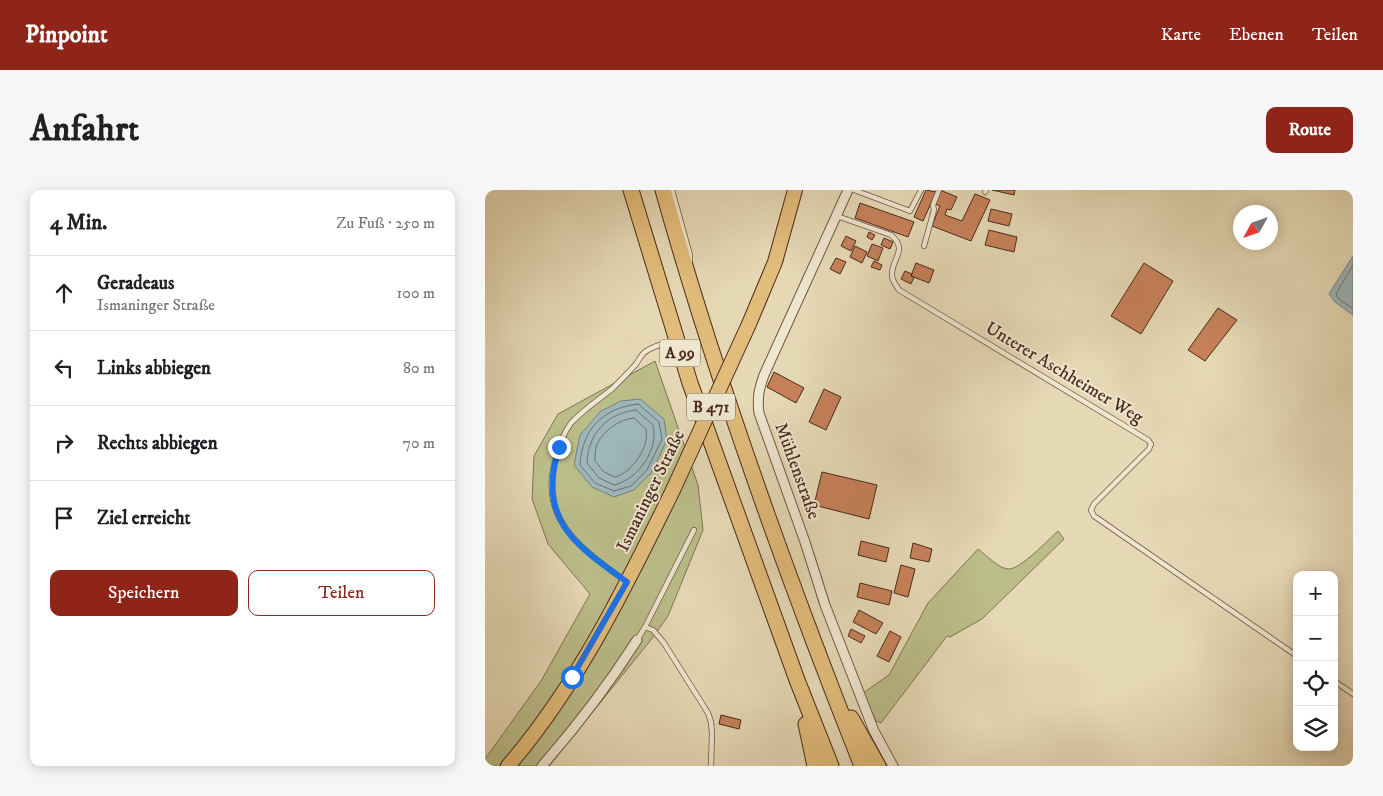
<!DOCTYPE html>
<html lang="de">
<head>
<meta charset="utf-8">
<style>
	:root { --surface:#fff; --page:#f6f6f6; --text:#202124; --muted:#757577; --line:#e0e0e0; --accent:#8f2418 }
	body { margin:0; font-family:"IM FELL DW Pica",serif; background:var(--page); color:var(--text) }
	.controls { position:absolute; right:15px; bottom:15px; display:grid; overflow:hidden; border-radius:10px; box-shadow:0 2px 12px #0003 }
	.controls button { width:45px; height:45px; display:grid; place-items:center; padding:0; border:0; border-bottom:1px solid var(--line); background:var(--surface); color:var(--text); font:25px sans-serif }
	.compass { position:absolute; left:748px; top:15px; width:45px; height:45px; border-radius:50%; background:var(--surface); box-shadow:0 2px 12px #0003; rotate:230deg }
	.stop { position:absolute; width:15px; height:15px; margin:-11px; border:4px solid #1a73e8; border-radius:50%; background:#fff }
	.stop.end { background:#1a73e8; border-color:#fff; box-shadow:0 1px 5px #0008 }
	.list { margin:0; padding:0; list-style:none }
	h2 { display:flex; justify-content:space-between; align-items:center; height:65px; margin:0; padding:0 20px; font-size:21px }
	h2 small { font-size:16px; font-weight:400; color:var(--muted) }
	.list li { display:grid; grid-template-columns:32px 1fr auto; gap:15px; align-items:center; box-sizing:border-box; height:75px; padding:0 20px; border-top:1px solid var(--line) }
	.list b { display:block; font-size:19px; white-space:nowrap }
	.list p { margin:0; font-size:16px; white-space:nowrap; color:var(--muted) }
	.list em { font-size:16px; font-style:normal; color:var(--muted) }
	.actions { display:flex; gap:10px; padding:15px 20px }
	.actions a { flex:1; padding:11px 0; border:1px solid var(--accent); border-radius:10px; text-align:center; font-size:18px; color:var(--accent) }
	.actions .main { background:var(--accent); color:#fff }
	.icon { flex:none; width:28px; height:28px; fill:none; stroke:currentColor; stroke-width:2; stroke-linecap:round; stroke-linejoin:round }
	.map { position:relative; flex:none; width:868px; height:576px; overflow:hidden; border-radius:10px }
	header { display:flex; align-items:center; gap:30px; box-sizing:border-box; height:70px; padding:0 25px; background:var(--accent); color:#fff }
	header strong { font-size:24px }
	nav { display:flex; gap:28px; margin-inline-start:auto; font-size:18px }
	.intro { display:flex; align-items:center; justify-content:space-between; box-sizing:border-box; height:120px; padding:0 30px }
	h1 { margin:0; font-size:35px }
	.button { padding:12px 22px; border-radius:10px; background:var(--accent); color:#fff; font-size:18px; font-weight:700 }
	main { display:flex; gap:30px; padding:0 30px }
	aside { flex:1; background:var(--surface); border-radius:10px; box-shadow:0 2px 12px #0003 }
	.map>svg:first-child { display:block }
	.green { fill:#bbbd89; stroke:#827352 }
	.water { fill:#9cb6ba; stroke:#7b7e7b }
	.lines { fill:none; stroke-linecap:round; stroke-linejoin:round }
	.shore { stroke:#73706b; stroke-width:1 }
	.building { fill:#c68159; stroke:#4a291c }
	.lane-casing { stroke:#715542; stroke-width:6 }
	.street-casing { stroke:#715542; stroke-width:11 }
	.primary-casing { stroke:#4a291c; stroke-width:16 }
	.highway-casing { stroke:#4a291c; stroke-width:17 }
	.lane { stroke:#eee6cf; stroke-width:4.5 }
	.street { stroke:#eee6cf; stroke-width:9 }
	.primary { stroke:#e2bc7a; stroke-width:14 }
	.highway { stroke:#e2bc7a; stroke-width:15 }
	.primary-bridge-casing { stroke:#4a291c; stroke-width:16; stroke-linecap:butt }
	.primary-bridge { stroke:#e2bc7a; stroke-width:14 }
	.route { stroke:#1a73e8; stroke-width:6 }
	.labels { text-anchor:middle; dominant-baseline:central; stroke-width:4; stroke-linejoin:round; paint-order:stroke }
	.shield { fill:#eee6cf; stroke:#7b6252; stroke-width:1 }
	.shield-label { font-size:16px; font-weight:bold; fill:#4a291c }
	.street-label { font-size:18px; fill:#4a291c; stroke:#eee6cf }
</style>
</head>
<body>
<header>
<strong>Pinpoint</strong>
<nav><a>Karte</a><a>Ebenen</a><a>Teilen</a></nav>
</header>
<div class="intro"><h1>Anfahrt</h1><a class="button">Route</a></div>
<main>
<aside>
<h2>4 Min.<small>Zu Fuß · 250 m</small></h2>
<ul class="list">
<li><svg class="icon" aria-label="ahead" viewBox="0 0 24 24"><path d="M12 20V5M6 11l6-6 6 6"/></svg><div><b>Geradeaus</b><p>Ismaninger Straße</p></div><em>100 m</em></li>
<li><svg class="icon" aria-label="left" viewBox="0 0 24 24"><path d="M17 20v-9H6M10 6l-5 5 5 5"/></svg><div><b>Links abbiegen</b></div><em>80 m</em></li>
<li><svg class="icon" aria-label="right" viewBox="0 0 24 24"><path d="M7 20v-9h11M14 6l5 5-5 5"/></svg><div><b>Rechts abbiegen</b></div><em>70 m</em></li>
<li><svg class="icon" aria-label="arrive" viewBox="0 0 24 24"><path d="M6 21V4h12l-3 4 3 4H6"/></svg><div><b>Ziel erreicht</b></div></li>
</ul>
<div class="actions"><a class="main">Speichern</a><a>Teilen</a></div>
</aside>
<div class="map">
<svg width="868" height="576" viewBox="0 0 868 576">
	<rect width="100%" height="100%" fill="#e5d8b5"/>
	<filter id="stains"><feTurbulence type="fractalNoise" baseFrequency=".004" numOctaves="4"/><feColorMatrix values="0 0 0 0 .2 0 0 0 0 .09 0 0 0 0 .02 0 0 0 .5 -.17"/></filter>
	<radialGradient id="worn" r=".72"><stop offset=".6" stop-color="#630" stop-opacity="0"/><stop offset="1" stop-color="#630" stop-opacity=".3"/></radialGradient>
	<!-- green -->
	<path class="green" d="M170 171 213 295 218 340 183 426 169 446 64 576H0V569L56 491 105 404 63 354 47 309 49 266 73 224Z
		M573 341 579 349 497 429 465 447 462 446 396 533 391 531 378 503 404 485 443 413 493 359C501 365 513 378 523 379 535 380 563 350 573 341Z"/>
	<!-- water -->
	<path class="water" d="M868 66V125L850 112 844 104Z
		M155 209 179 229 182 250 166 283 149 300 129 307 107 297 89 275 95 245 116 221 136 211Z"/>
	<g class="lines">
		<!-- shore -->
		<path class="shore" d="M868 75 851 104 854 109 868 119
			M153 214 174 232 177 249 162 280 146 296 129 301 110 293 95 275C97 239 118 218 153 214Z
			M151 220 168 235C174 259 154 289 129 295L114 288 102 273C103 244 122 223 151 220Z
			M149 228 161 239C165 256 147 283 130 287L119 282 110 271C110 266 110 259 112 254 119 240 135 229 149 228Z"/>
	</g>
	<!-- building -->
	<path class="building" d="M441 0 451 2 438 31 429 27Z
		M455 0 472 7 466 20 462 19 460 25 477 31 490 4 505 10 486 51 447 36 455 16 450 14Z
		M507 0H530L529 5Z
		M375 13 429 32 423 47 370 28Z
		M506 19 527 24 524 36 503 31Z
		M504 40 532 47 529 62 500 55Z
		M384 42 390 45 387 50 382 47Z
		M361 46 371 51 366 61 356 56Z
		M399 48 408 52 405 59 396 55Z
		M387 54 398 58 393 71 382 66Z
		M370 56 382 62 377 73 365 67Z
		M351 68 361 72 355 84 345 79Z
		M389 71 397 75 395 80 386 77Z
		M431 73 449 80 444 93 426 86Z
		M659 73 688 91 656 144 626 126Z
		M420 81 427 84 426 86 429 87 426 94 416 89Z
		M733 118 752 130 720 171 703 160Z
		M289 182 319 198 311 213 282 197Z
		M339 199 356 207 341 240 324 232Z
		M337 282 392 295 384 329 329 315Z
		M376 351 404 358 401 372 373 365Z
		M428 353 447 359 444 372 425 368Z
		M416 375 430 379 423 407 409 403Z
		M375 393 407 401 404 415 372 407Z
		M374 420 398 433 391 444 368 432Z
		M366 439 380 446 376 453 363 446Z
		M405 441 416 447 404 472 392 466Z
		M236 525 256 530 254 539 234 534Z"/>
	<g class="lines">
		<!-- lane casing -->
		<g class="lane-casing">
			<path id="lane" d="M187 0 205 65V72
				M369 0 425 21 436 0
				M500 2 501 0
				M352 26 406 45C424 60 406 69 407 85 407 91 411 95 414 100L663 250 666 254 664 259 609 314 606 320 609 326 812 466
				M439 56 449 20 448 15 454 0
				M139 390C97 359 52 329 71 268 74 255 78 244 86 233 98 220 113 210 127 199 135 191 144 182 151 174 154 170 156 165 160 162 168 156 179 154 188 150
				M160 437 209 340
				M152 450 160 437 168 440 179 453 223 523 226 532 227 543 226 576
				M849 491 868 504"/>
		</g>
		<!-- street casing -->
		<g class="street-casing">
			<path id="street" d="M363 0 279 185C274 199 272 208 274 223L320 352 340 415 389 541 408 576
				M57 576C92 536 124 494 152 450"/>
		</g>
		<!-- primary casing -->
		<g class="primary-casing">
			<path id="primary" d="M264 134 290 72 310 0
				M23 576C93 495 141 396 188 300"/>
		</g>
		<!-- highway casing -->
		<g class="highway-casing">
			<path id="highway" d="M146 0 205 193 312 490 346 576
				M178 0C233 196 302 387 377 576
				M366 528 393 576
				M321 534 330 576"/>
		</g>
		<!-- lane -->
		<use href="#lane" class="lane"/>
		<!-- street -->
		<use href="#street" class="street"/>
		<!-- primary -->
		<use href="#primary" class="primary"/>
		<!-- highway -->
		<use href="#highway" class="highway"/>
		<!-- primary-bridge casing -->
		<g class="primary-bridge-casing">
			<path id="primary-bridge" d="M188 300 264 134"/>
		</g>
		<!-- primary-bridge -->
		<use href="#primary-bridge" class="primary-bridge"/>
	</g>
	<g class="lines">
		<!-- route -->
		<path class="route" d="M74 257C52 330 89 354 142 392L87 487"/>
	</g>
	<g class="labels">
		<!-- shield labels -->
		<g class="shield">
			<rect x="175" y="149.5" width="40" height="27" rx="4"/>
			<rect x="202" y="203.5" width="48" height="27" rx="4"/>
		</g>
		<g class="shield-label">
			<text x="195" y="163">A 99</text>
			<text x="226" y="217">B 471</text>
		</g>
		<!-- street labels -->
		<g class="street-label">
			<text transform="translate(579 183) rotate(31)">Unterer Aschheimer Weg</text>
			<text transform="translate(312 281) rotate(70)">Mühlenstraße</text>
			<text transform="translate(166 301) rotate(-64)">Ismaninger Straße</text>
		</g>
	</g>
	<rect width="100%" height="100%" filter="url(#stains)"/>
	<rect width="100%" height="100%" fill="url(#worn)"/>
</svg>
<div class="controls">
<button>+</button>
<button>−</button>
<button><svg class="icon" aria-label="locate" viewBox="0 0 24 24"><circle cx="12" cy="12" r="6"/><path d="M12 2v4M12 18v4M2 12h4M18 12h4"/></svg></button>
<button><svg class="icon" aria-label="layers" viewBox="0 0 24 24"><path d="M12 4l9 5-9 5-9-5zM3 14l9 5 9-5"/></svg></button>
</div>
<svg class="compass" viewBox="-18 -18 36 36"><path d="M0-13l5 13h-10z" fill="#e53935"/><path d="M0 13l5-13h-10z" fill="#757577"/></svg>
<div class="stop" style="left:87px;top:487px"></div>
<div class="stop end" style="left:74px;top:257px"></div>
</div>
</main>
</body>
</html>
